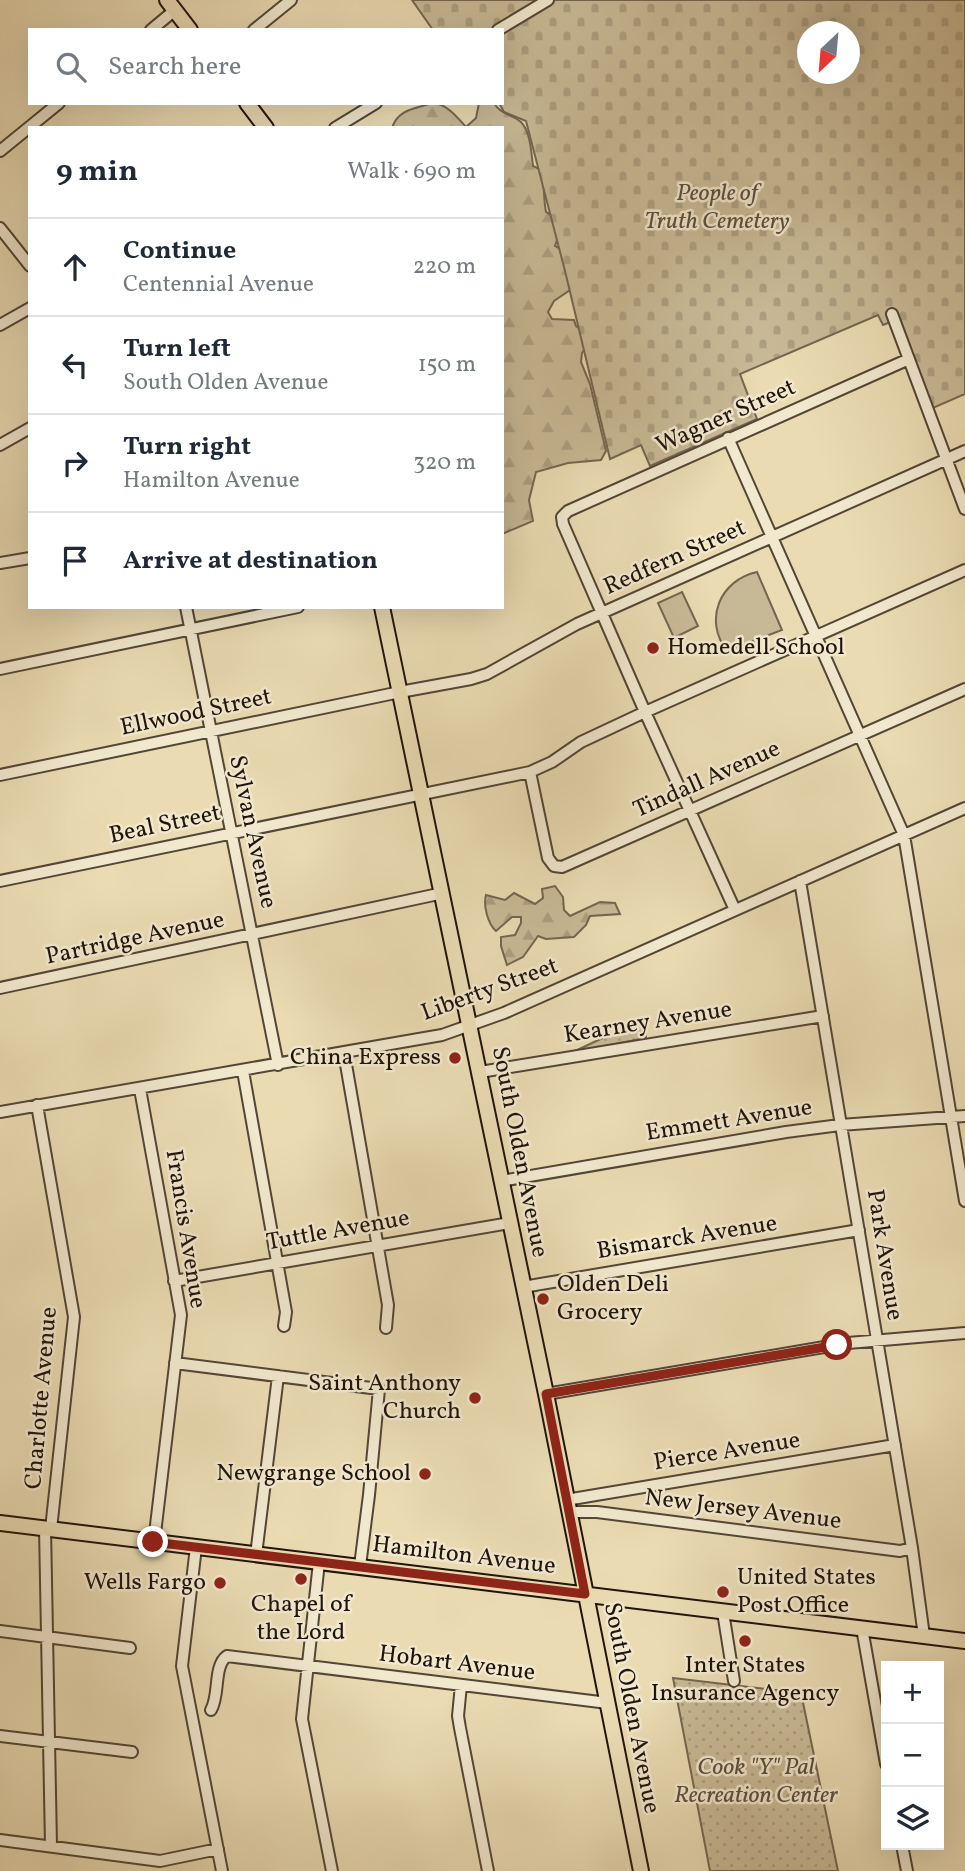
<!DOCTYPE html>
<html lang="en">
<head>
<meta charset="utf-8">
<style>
	:root { --surface:#fff; --page:#f6f6f7; --text:#1f2937; --muted:#747a83; --line:#e0e1e3 }
	body { margin:0; font-family:Vollkorn,serif; background:var(--page); color:var(--text) }
	.controls { position:absolute; right:21px; bottom:21px; display:grid; overflow:hidden; border-radius:0px; box-shadow:0 7px 28px #0002 }
	.controls button { width:63px; height:63px; display:grid; place-items:center; padding:0; border:0; border-bottom:2px solid var(--line); background:var(--surface); color:var(--text); font:35px sans-serif }
	.compass { position:absolute; left:797px; top:21px; width:63px; height:63px; border-radius:50%; background:var(--surface); box-shadow:0 7px 28px #0002; rotate:206deg }
	.stop { position:absolute; width:21px; height:21px; margin:-16px; border:5px solid #8f2418; border-radius:50%; background:#fff }
	.stop.end { background:#8f2418; border-color:#fff; box-shadow:0 2px 7px #0008 }
	.list { margin:0; padding:0; list-style:none }
	h2 { display:flex; justify-content:space-between; align-items:center; height:91px; margin:0; padding:0 28px; font-size:30px }
	h2 small { font-size:23px; font-weight:400; color:var(--muted) }
	.list li { display:grid; grid-template-columns:46px 1fr auto; gap:21px; align-items:center; box-sizing:border-box; height:98px; padding:0 28px; border-top:2px solid var(--line) }
	.list b { display:block; font-size:26px; white-space:nowrap }
	.list p { margin:0; font-size:23px; white-space:nowrap; color:var(--muted) }
	.list em { font-size:23px; font-style:normal; color:var(--muted) }
	.icon { flex:none; width:38px; height:38px; fill:none; stroke:currentColor; stroke-width:2; stroke-linecap:round; stroke-linejoin:round }
	.map { position:relative; flex:none; width:965px; height:1871px; overflow:hidden }
	.search { position:absolute; background:var(--surface); box-shadow:0 7px 28px #0002; left:28px; top:28px; width:476px; height:77px; display:flex; align-items:center; gap:18px; box-sizing:border-box; padding:0 24px; border-radius:0px; color:var(--muted); font-size:26px }
	.panel { position:absolute; background:var(--surface); box-shadow:0 7px 28px #0002; left:28px; top:126px; width:476px; height:483px; border-radius:0px }
	.map>svg:first-child { display:block }
	.forest { fill:url(#forest-firs); stroke:#746650; stroke-width:2 }
	.cemetery { fill:url(#cemetery-stones); stroke:#746650; stroke-width:2; fill-rule:evenodd }
	.park { fill:url(#park-dots); stroke:#746650; stroke-width:2 }
	.garden { fill:#c8b996; stroke:#746650; stroke-width:2 }
	.lines { fill:none; stroke-linecap:round; stroke-linejoin:round }
	.minor-casing { stroke:#524635; stroke-width:14 }
	.major-casing { stroke:#20140b; stroke-width:18 }
	.minor { stroke:#f1e8ce; stroke-width:10 }
	.major { stroke:#eadbb3; stroke-width:14 }
	.route { stroke:#8f2418; stroke-width:9 }
	.poi-dot { fill:#8f2418; stroke:#f1e8ce; stroke-width:2.5 }
	.labels { text-anchor:middle; dominant-baseline:central; stroke-width:5; stroke-linejoin:round; paint-order:stroke }
	.park-label { font-size:24px; font-style:italic; fill:#5b4e3c; stroke:#f1e8ce }
	.street-label { font-size:24px; fill:#20140b; stroke:#f1e8ce }
	.poi-label { font-size:24px; fill:#20140b; stroke:#f1e8ce; text-anchor:end }
</style>
</head>
<body>
<div class="map">
<svg width="965" height="1871" viewBox="0 0 965 1871">
	<defs>
		<pattern id="forest-firs" width="22" height="20" patternUnits="userSpaceOnUse" patternTransform="scale(1.75)"><rect width="22" height="20" fill="#c8b996"/><path d="M5 1l3.5 6h-7zM16 11l3.5 6h-7z" fill="#ac9e80"/></pattern>
		<pattern id="cemetery-stones" width="16" height="16" patternUnits="userSpaceOnUse" patternTransform="scale(1.75)"><rect width="16" height="16" fill="#c8b996"/><path d="M2 7V4a2 2 0 0 1 4 0v3zM10 15v-3a2 2 0 0 1 4 0v3z" fill="#ac9e80"/></pattern>
		<pattern id="park-dots" width="8" height="8" patternUnits="userSpaceOnUse" patternTransform="scale(1.75)"><rect width="8" height="8" fill="#c8b996"/><path d="M2 2h.1M6 6h.1" fill="none" stroke="#ac9e80" stroke-width="1.8" stroke-linecap="round"/></pattern>
	</defs>
	<rect width="100%" height="100%" fill="#eadbb3"/>
	<filter id="stains"><feTurbulence type="fractalNoise" baseFrequency=".00286" numOctaves="4"/><feColorMatrix values="0 0 0 0 .2 0 0 0 0 .09 0 0 0 0 .02 0 0 0 .5 -.17"/></filter>
	<radialGradient id="worn" r=".72"><stop offset=".6" stop-color="#630" stop-opacity="0"/><stop offset="1" stop-color="#630" stop-opacity=".3"/></radialGradient>
	<!-- forest -->
	<path class="forest" d="M432 103C446 103 457 117 466 127L476 118 479 103H494C501 115 512 114 521 122 531 133 531 152 533 166L541 170C545 184 543 197 546 212L561 220 560 231 555 246 566 252 576 286 554 301 548 312 552 319 574 320 576 326 585 332 587 345 582 353 581 362 590 384 606 451 601 460 568 463 536 472 529 500 533 521 502 534V128H392C398 109 415 109 432 103Z
		M555 886 563 897 564 910 570 916 600 902 615 903 620 914 590 916 586 925 574 937 546 939 538 936 523 957 507 965 501 946V937L515 935 521 923V917H512L496 931C488 924 483 906 486 895L505 900 514 893 535 904 543 898 542 889Z"/>
	<!-- cemetery -->
	<path class="cemetery" d="M412 0H965V394L933 408 898 319 883 325 878 315 740 374 757 419 650 466 641 445 610 459 565 271 526 121 504 112 499 103H502V30H433ZM808 32H850V74H808Z"/>
	<!-- park -->
	<path class="park" d="M643 1019 646 1038 573 1052Z
		M673 1678 801 1693 838 1871H710Z"/>
	<!-- garden -->
	<path class="garden" d="M757 572 782 630 727 651C703 620 720 580 757 572Z
		M682 592 698 626 674 638 658 603Z"/>
	<g class="lines">
		<!-- minor casing -->
		<g class="minor-casing">
			<path id="minor" d="M151 30 175 10
				M254 30 291 0
				M498 30 548 0
				M335 128 376 103
				M0 151 59 103
				M0 228 30 266
				M892 314 965 509
				M0 325 30 308
				M728 438 904 835 965 1201
				M0 445 30 428
				M0 563 30 558
				M186 607 278 1065
				M0 669 298 607
				M530 772 548 858 554 866 562 867 965 689
				M0 775 400 692 471 679 487 674 577 624 965 451
				M0 881 530 772 552 762 581 742 645 712 965 570
				M800 881 912 1548 924 1636
				M735 910 645 712 563 524 562 517 568 511 909 359
				M0 988 443 893
				M344 1053 388 1305 386 1328
				M243 1071 286 1312 284 1326
				M480 1072 823 1016
				M140 1089 181 1315 154 1542
				M37 1105 74 1317 51 1529
				M0 1112 413 1040 442 1035 504 1013 965 808
				M501 1181 786 1132 840 1125 965 1116
				M174 1281 510 1223
				M523 1287 859 1230
				M175 1363 379 1389 369 1495 360 1566
				M546 1394 848 1343 965 1333
				M566 1500 895 1445
				M569 1512H597L900 1551 912 1548
				M45 1528 51 1846
				M196 1547 182 1666 222 1871
				M256 1555 278 1376
				M319 1562 302 1719 332 1871
				M723 1612 734 1681
				M862 1628 886 1764
				M0 1631 130 1648
				M461 1685 458 1716 460 1728 488 1871
				M211 1710C220 1695 213 1666 227 1656L608 1703
				M0 1736 132 1752
				M0 1840 160 1861 218 1849
				M902 1845 907 1871"/>
		</g>
		<!-- major casing -->
		<g class="major-casing">
			<path id="major" d="M167 0 190 30
				M247 103 266 128
				M382 607 546 1394 641 1871
				M0 1523 965 1641"/>
		</g>
		<!-- minor -->
		<use href="#minor" class="minor"/>
		<!-- major -->
		<use href="#major" class="major"/>
	</g>
	<g class="lines">
		<!-- route -->
		<path class="route" d="M153 1542 585 1594 546 1394 837 1345"/>
	</g>
	<!-- markers -->
	<g class="poi-dot">
		<circle cx="653" cy="648" r="7"/>
		<circle cx="455" cy="1058" r="7"/>
		<circle cx="543" cy="1299" r="7"/>
		<circle cx="475" cy="1398" r="7"/>
		<circle cx="425" cy="1474" r="7"/>
		<circle cx="301" cy="1579" r="7"/>
		<circle cx="220" cy="1583" r="7"/>
		<circle cx="723" cy="1592" r="7"/>
		<circle cx="745" cy="1641" r="7"/>
	</g>
	<g class="labels">
		<!-- park labels -->
		<g class="park-label">
			<text x="717" y="194">People of<tspan x="717" dy="28">Truth Cemetery</tspan></text>
			<text x="756" y="1768">Cook "Y" Pal<tspan x="756" dy="28">Recreation Center</tspan></text>
		</g>
		<!-- street labels -->
		<g class="street-label">
			<text transform="translate(726 417) rotate(-24)">Wagner Street</text>
			<text transform="translate(675 558) rotate(-24)">Redfern Street</text>
			<text transform="translate(196 713) rotate(-12)">Ellwood Street</text>
			<text transform="translate(707 780) rotate(-24)">Tindall Avenue</text>
			<text transform="translate(165 825) rotate(-12)">Beal Street</text>
			<text transform="translate(252 832) rotate(78)">Sylvan Avenue</text>
			<text transform="translate(135 939) rotate(-12)">Partridge Avenue</text>
			<text transform="translate(490 990) rotate(-20)">Liberty Street</text>
			<text transform="translate(648 1023) rotate(-9)">Kearney Avenue</text>
			<text transform="translate(729 1121) rotate(-9)">Emmett Avenue</text>
			<text transform="translate(519 1152) rotate(79)">South Olden Avenue</text>
			<text transform="translate(185 1229) rotate(81)">Francis Avenue</text>
			<text transform="translate(338 1231) rotate(-10)">Tuttle Avenue</text>
			<text transform="translate(687 1238) rotate(-9)">Bismarck Avenue</text>
			<text transform="translate(884 1255) rotate(81)">Park Avenue</text>
			<text transform="translate(42 1398) rotate(-85)">Charlotte Avenue</text>
			<text transform="translate(727 1452) rotate(-9)">Pierce Avenue</text>
			<text transform="translate(743 1510) rotate(7)">New Jersey Avenue</text>
			<text transform="translate(464 1556) rotate(7)">Hamilton Avenue</text>
			<text transform="translate(457 1664) rotate(7)">Hobart Avenue</text>
			<text transform="translate(631 1708) rotate(79)">South Olden Avenue</text>
		</g>
		<!-- poi labels -->
		<g class="poi-label">
			<text x="667" y="648" text-anchor="start">Homedell School</text>
			<text x="441" y="1058">China Express</text>
			<text x="557" y="1285" text-anchor="start">Olden Deli<tspan x="557" dy="28">Grocery</tspan></text>
			<text x="461" y="1384">Saint Anthony<tspan x="461" dy="28">Church</tspan></text>
			<text x="411" y="1474">Newgrange School</text>
			<text x="737" y="1578" text-anchor="start">United States<tspan x="737" dy="28">Post Office</tspan></text>
			<text x="206" y="1583">Wells Fargo</text>
			<text x="301" y="1605" text-anchor="middle">Chapel of<tspan x="301" dy="28">the Lord</tspan></text>
			<text x="745" y="1666" text-anchor="middle">Inter States<tspan x="745" dy="28">Insurance Agency</tspan></text>
		</g>
	</g>
	<rect width="100%" height="100%" filter="url(#stains)"/>
	<rect width="100%" height="100%" fill="url(#worn)"/>
</svg>
<div class="controls">
<button>+</button>
<button>−</button>
<button><svg class="icon" aria-label="layers" viewBox="0 0 24 24"><path d="M12 4l9 5-9 5-9-5zM3 14l9 5 9-5"/></svg></button>
</div>
<svg class="compass" viewBox="-18 -18 36 36"><path d="M0-13l5 13h-10z" fill="#e53935"/><path d="M0 13l5-13h-10z" fill="#747a83"/></svg>
<div class="stop" style="left:837px;top:1345px"></div>
<div class="stop end" style="left:153px;top:1542px"></div>
<div class="search"><svg class="icon" aria-label="search" viewBox="0 0 24 24"><circle cx="10" cy="10" r="6"/><path d="M15 15l6 6"/></svg>Search here</div>
<section class="panel">
<h2>9 min<small>Walk · 690 m</small></h2>
<ul class="list">
<li><svg class="icon" aria-label="ahead" viewBox="0 0 24 24"><path d="M12 20V5M6 11l6-6 6 6"/></svg><div><b>Continue</b><p>Centennial Avenue</p></div><em>220 m</em></li>
<li><svg class="icon" aria-label="left" viewBox="0 0 24 24"><path d="M17 20v-9H6M10 6l-5 5 5 5"/></svg><div><b>Turn left</b><p>South Olden Avenue</p></div><em>150 m</em></li>
<li><svg class="icon" aria-label="right" viewBox="0 0 24 24"><path d="M7 20v-9h11M14 6l5 5-5 5"/></svg><div><b>Turn right</b><p>Hamilton Avenue</p></div><em>320 m</em></li>
<li><svg class="icon" aria-label="arrive" viewBox="0 0 24 24"><path d="M6 21V4h12l-3 4 3 4H6"/></svg><div><b>Arrive at destination</b></div></li>
</ul>
</section>
</div>
</body>
</html>
